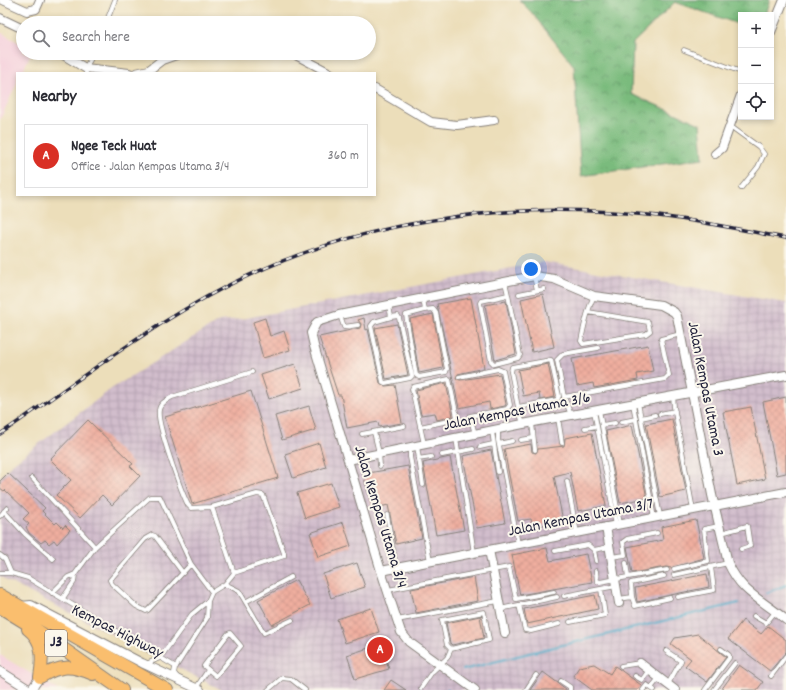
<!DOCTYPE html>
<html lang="en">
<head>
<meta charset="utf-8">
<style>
	:root { --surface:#fff; --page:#f7f7f7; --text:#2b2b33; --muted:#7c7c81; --line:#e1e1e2; --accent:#d93025 }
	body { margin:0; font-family:Dekko,sans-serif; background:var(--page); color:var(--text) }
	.controls { position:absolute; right:12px; top:12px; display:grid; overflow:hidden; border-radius:0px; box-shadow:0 2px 6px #0003 }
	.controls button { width:36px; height:36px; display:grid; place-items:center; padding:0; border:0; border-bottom:1px solid var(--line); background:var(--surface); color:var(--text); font:20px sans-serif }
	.you { position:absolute; left:531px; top:269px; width:14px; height:14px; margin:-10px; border:3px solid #fff; border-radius:50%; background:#1a73e8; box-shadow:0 0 0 6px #1a73e833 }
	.badge { display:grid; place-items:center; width:26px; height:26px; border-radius:50%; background:var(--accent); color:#fff; font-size:13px; font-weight:700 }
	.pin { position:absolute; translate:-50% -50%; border:2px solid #fff; box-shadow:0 1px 4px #0006 }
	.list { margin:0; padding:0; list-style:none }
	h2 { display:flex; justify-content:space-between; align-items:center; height:52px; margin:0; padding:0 16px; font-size:17px }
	h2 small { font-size:13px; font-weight:400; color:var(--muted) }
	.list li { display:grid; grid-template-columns:26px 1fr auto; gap:12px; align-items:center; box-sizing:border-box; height:64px; margin:0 8px 8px; padding:0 8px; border:1px solid var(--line); border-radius:0px }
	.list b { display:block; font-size:15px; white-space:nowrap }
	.list p { margin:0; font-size:13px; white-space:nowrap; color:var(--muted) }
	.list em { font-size:13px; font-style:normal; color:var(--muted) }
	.icon { flex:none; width:22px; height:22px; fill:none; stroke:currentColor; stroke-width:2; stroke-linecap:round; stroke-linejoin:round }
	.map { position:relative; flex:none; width:786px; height:690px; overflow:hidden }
	.search { position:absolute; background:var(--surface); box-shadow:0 2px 6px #0003; left:16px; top:16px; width:360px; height:44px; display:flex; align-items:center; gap:10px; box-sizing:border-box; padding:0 14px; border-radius:22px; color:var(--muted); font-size:15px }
	.panel { position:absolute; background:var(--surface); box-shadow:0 2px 6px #0003; left:16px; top:72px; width:360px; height:124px; border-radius:0px }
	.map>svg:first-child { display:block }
	.built { fill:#f5cfdb }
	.industrial { fill:url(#industrial-grid) }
	.forest { fill:url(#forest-crowns); stroke:#4e6e5c }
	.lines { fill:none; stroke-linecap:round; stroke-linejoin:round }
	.stream { stroke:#49abc9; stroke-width:2 }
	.building { fill:url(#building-cross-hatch) }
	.service-casing { stroke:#87807a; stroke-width:5.5 }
	.minor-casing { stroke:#87807a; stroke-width:10 }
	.primary-casing { stroke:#87807a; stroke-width:14 }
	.service { stroke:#fff; stroke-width:4 }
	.minor { stroke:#fff; stroke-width:8 }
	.primary { stroke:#fabe6e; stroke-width:12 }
	.rail-casing { stroke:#22223b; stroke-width:3.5 }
	.rail { stroke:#fbf7ec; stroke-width:2; stroke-dasharray:6; stroke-linecap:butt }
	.labels { text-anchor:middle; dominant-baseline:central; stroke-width:4; stroke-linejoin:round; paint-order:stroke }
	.shield { fill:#fbf7ec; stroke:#636270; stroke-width:1 }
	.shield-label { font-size:15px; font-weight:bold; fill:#22223b }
	.street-label { font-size:16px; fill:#22223b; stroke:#fbf7ec }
</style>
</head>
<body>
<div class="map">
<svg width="786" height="690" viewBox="0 0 786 690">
	<defs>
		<pattern id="industrial-grid" width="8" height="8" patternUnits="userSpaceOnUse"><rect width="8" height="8" fill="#d1bdcc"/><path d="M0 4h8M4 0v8" fill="none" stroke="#b3a2b0"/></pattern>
		<pattern id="forest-crowns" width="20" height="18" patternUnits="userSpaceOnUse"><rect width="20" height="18" fill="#7abb7d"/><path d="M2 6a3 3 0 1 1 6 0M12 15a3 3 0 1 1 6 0" fill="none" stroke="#649868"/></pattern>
		<pattern id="building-cross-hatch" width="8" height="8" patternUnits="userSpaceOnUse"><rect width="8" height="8" fill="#efae9f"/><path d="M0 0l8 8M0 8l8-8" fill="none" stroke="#cd958a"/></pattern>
	</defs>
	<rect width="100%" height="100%" fill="#fbf7ec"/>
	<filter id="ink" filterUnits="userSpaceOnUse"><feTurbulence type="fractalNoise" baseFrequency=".025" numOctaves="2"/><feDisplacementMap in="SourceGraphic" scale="8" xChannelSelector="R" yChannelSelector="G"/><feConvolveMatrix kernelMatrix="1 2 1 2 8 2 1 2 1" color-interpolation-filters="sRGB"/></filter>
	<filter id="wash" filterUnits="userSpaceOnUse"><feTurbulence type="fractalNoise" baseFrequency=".012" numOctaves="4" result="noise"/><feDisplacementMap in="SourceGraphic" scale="16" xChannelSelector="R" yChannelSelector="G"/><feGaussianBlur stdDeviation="0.9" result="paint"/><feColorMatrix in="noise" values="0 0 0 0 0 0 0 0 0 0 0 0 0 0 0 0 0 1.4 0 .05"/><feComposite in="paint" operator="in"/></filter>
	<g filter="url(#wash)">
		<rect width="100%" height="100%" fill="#ecdeba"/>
		<!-- built -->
		<path class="built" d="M0 32 23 45V53H31L22 73H17V83L0 120Z
			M0 655 58 690H0Z"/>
		<!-- industrial -->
		<path class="industrial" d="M544 262 786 303V690H222L7 581 0 576V478L11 465 111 389 219 321 241 319Z"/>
		<!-- forest -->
		<path class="forest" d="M519 0H769L764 15H741V25L675 2 633 43 631 94 700 124 703 158 581 176 574 66 532 13Z"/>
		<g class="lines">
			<!-- stream -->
			<path class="stream" d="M766 593 786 585
				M463 670 529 653 739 603
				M447 690 448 689"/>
		</g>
		<g id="blocks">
			<!-- building -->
			<path class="building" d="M543 294 554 347 532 352 521 299Z
				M471 298 484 368 458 374 456 378 460 380 500 374 506 404 505 406 490 409 489 402 459 408 437 304Z
				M506 301 516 354 495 360 485 305Z
				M433 314 443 368 419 373 410 319Z
				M265 318 270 336 284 331 290 350 263 358 253 322Z
				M364 318 366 330 368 329 380 383 385 386 395 385 402 423 379 427 378 422 347 428 341 395H338L319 337 360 328 361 324 358 320Z
				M397 324 408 375 386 379 375 328Z
				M648 345 653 371 637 374 638 380 594 388 593 383 577 386 572 359Z
				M295 364 303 388 269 399 261 375Z
				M548 364 555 397 540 400 539 393 523 396 518 370Z
				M446 383 453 416 437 420 435 413 421 415 416 390Z
				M251 391 278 478 192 504 165 417Z
				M786 397V473L777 475 763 402Z
				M309 406 316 430 282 440 275 416Z
				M751 407 765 479 737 485 723 412Z
				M672 419 686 491 660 497 646 424Z
				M88 420 133 464 130 466 140 476 112 505 102 495 80 518 56 495 71 480 50 459Z
				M632 425 647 498 620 503 606 431Z
				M592 433 606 506 578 511 570 472 554 476 563 521 533 527 531 519 518 521 504 449 531 444 532 452 536 453 538 449 564 446 565 438Z
				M319 443 326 467 293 478 285 454Z
				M491 450 505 523 477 528 463 456Z
				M450 457 464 530 436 535 423 463Z
				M408 466 422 538 396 544 388 505 373 509 363 474Z
				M8 473 45 508 42 511 55 524 57 522 63 528 65 525 70 530 57 544 54 540 49 544 45 540 41 543 29 533 26 527 29 524 23 519 29 513 5 490 4 491 0 488V481Z
				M331 483 339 507 305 518 297 493Z
				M696 520 704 558 671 568 666 567 632 573 627 547 663 540 661 527Z
				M343 522 351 546 318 557 310 533Z
				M547 548 550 561 586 554 592 582 520 595 512 555Z
				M357 563 365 587 331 598 323 574Z
				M707 574 709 587 637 602 635 588Z
				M474 577 478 601 416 613 411 589Z
				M296 580 310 605 272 625 258 600Z
				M595 595 598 609 527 624 524 609Z
				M371 608 379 632 345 643 337 619Z
				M480 616 484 638 452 645 450 643 446 623Z
				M743 620 761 634 768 626 786 640V652L770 671 728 639Z
				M698 634 726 657 707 682 685 666 691 659 671 644 675 638Z
				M381 644 389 669 355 679 347 655Z
				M594 664 610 674 615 666 641 685 638 690H592L573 676 579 667Z
				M739 665 763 682 757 690H721Z
				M543 672 566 689V690H530Z
				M391 680 406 690H384Z"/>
		</g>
	</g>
	<g filter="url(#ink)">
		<use href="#blocks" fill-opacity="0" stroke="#87807a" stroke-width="1"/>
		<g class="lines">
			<!-- service casing -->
			<g class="service-casing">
				<path id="service" d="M106 23 115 0
					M684 50 741 72
					M86 73 85 68 90 60 91 54 89 53
					M730 126 759 147 764 154 758 167 741 188
					M534 276 537 290
					M505 282 508 295 481 301 480 303 491 361 494 364 518 358 520 355 508 295
					M519 294 544 289
					M423 299 425 310 406 315 416 375 419 377 446 372 447 369 436 313 433 309 425 310
					M389 305 391 317 374 322 371 326 383 382 385 383 410 378 412 376 399 318 398 316 391 317
					M588 312 648 322 650 331 646 334 583 344 581 341C584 326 587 310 594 296
					M340 315 344 327 358 325
					M459 377 498 369 503 371 510 405 507 409 470 416 475 434
					M673 396 674 407 693 510
					M564 397 665 379 669 375 661 339 681 334
					M638 403 660 516
					M633 404 654 518
					M518 407 557 400 559 396 551 360 512 367 511 372 518 407 523 424
					M599 410 620 524
					M594 411 616 525
					M660 414 675 411
					M571 415 564 397 557 360 563 354 598 348
					M558 418 562 443
					M641 418 655 415
					M621 422 636 419
					M532 423 535 450
					M602 425 615 423
					M420 427 453 420 457 417 449 379 413 387 412 389 424 444
					M585 428 597 426
					M498 430V440L518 544
					M492 431 498 472
					M374 432 379 453 380 466
					M362 434 404 426
					M456 438 474 553
					M521 440 533 438
					M499 444 512 441
					M417 446 423 485
					M410 447V457L430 561
					M480 447 493 444
					M442 455 473 449
					M418 459 431 457
					M32 478 95 547
					M567 481 577 533
					M212 507 234 573 284 556V553L263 495 257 494 212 507 191 508 188 505C181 491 156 423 159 410 160 403 167 400 172 397L252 372
					M4 511 25 534 53 559
					M387 515 396 568
					M0 516 7 508
					M721 533 747 526 750 546 741 549
					M594 550 596 561
					M555 551 588 545 594 550 609 547
					M0 555 5 559 11 573
					M611 557 625 555 623 542 627 539 657 533
					M626 563 628 577
					M674 569 708 561 704 529 719 526
					M596 571 597 581 600 582 667 570
					M0 573H11L28 578 176 667
					M183 573 155 536 152 535 145 539 110 580 112 584 136 606 146 611 148 610 191 564
					M674 575 728 563
					M225 584 239 591 264 633 292 620
					M388 590 509 567 516 599 554 592
					M52 593 68 577 75 574
					M564 596 616 586
					M632 597 631 583 664 576
					M678 597 714 590 711 567
					M63 598 74 582 75 574 95 547 150 497H160L191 564 212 592
					M619 599 632 597 635 606 670 598
					M247 601 291 577
					M519 605 525 630 531 631 559 624
					M500 609 557 597
					M754 616 766 623 776 611
					M397 620 498 601
					M570 622 605 615 601 589
					M230 633 241 646 216 676 204 666 228 634Z
					M666 651 681 661 668 684
					M146 664 160 658 192 614 208 601 212 592 225 584 234 573
					M621 666 640 663
					M635 676 642 680 649 670
					M771 676 786 656
					M178 678 174 673 175 668 207 618 208 601
					M561 681 570 687V690
					M196 688 208 670
					M421 688 432 672 447 658 451 649 447 645 442 620 484 612 489 640 451 649
					M268 690 282 678 291 679 305 690
					M526 690 536 675
					M643 690 647 685 651 688
					M654 690 651 688 659 678
					M705 690 729 658V655L721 649
					M714 690 735 663"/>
			</g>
			<!-- minor casing -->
			<g class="minor-casing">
				<path id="minor" d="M3 0 27 11 36 9 40 0
					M0 18 23 29
					M771 32 784 0
					M60 53 85 68 129 73
					M292 53 330 73
					M136 73 149 70 162 60 182 53
					M375 89 431 122 457 125 494 120
					M715 154 722 148 741 95
					M348 460 523 424 786 375
					M606 527 619 603
					M489 550 505 633
					M381 571 786 492
					M20 606 31 605 142 663 200 690
					M640 663 675 690
					M0 671 30 690
					M31 690 40 677
					M475 690 409 642 401 632 381 571 314 346 311 333 317 322 339 315 534 276 554 279 594 296 661 305 674 312 677 316 712 495 728 563C742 594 762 599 786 620"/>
			</g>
			<!-- primary casing -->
			<g class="primary-casing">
				<path id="primary" d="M0 595 167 690
					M0 607 34 628 122 690
					M28 629C44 641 43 659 40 677
					M40 677C61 665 71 665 93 674"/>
			</g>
			<!-- service -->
			<use href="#service" class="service"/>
			<!-- minor -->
			<use href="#minor" class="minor"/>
			<!-- primary -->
			<use href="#primary" class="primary"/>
			<!-- rail casing -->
			<g class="rail-casing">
				<path id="rail" d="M0 434C74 384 147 327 227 286 357 220 504 200 648 215 694 219 740 230 786 238"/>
			</g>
			<!-- rail -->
			<use href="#rail" class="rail"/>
		</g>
	</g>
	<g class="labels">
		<!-- shield labels -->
		<rect class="shield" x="45" y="630" width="22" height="26" rx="3"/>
		<g class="shield-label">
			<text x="56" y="643">J3</text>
		</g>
		<!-- street labels -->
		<g class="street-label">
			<text transform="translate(705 389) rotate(79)">Jalan Kempas Utama 3</text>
			<text transform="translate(517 412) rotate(-11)">Jalan Kempas Utama 3/6</text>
			<text transform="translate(380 517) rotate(73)">Jalan Kempas Utama 3/4</text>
			<text transform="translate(581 518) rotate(-11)">Jalan Kempas Utama 3/7</text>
			<text transform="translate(117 632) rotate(27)">Kempas Highway</text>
		</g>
	</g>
</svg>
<div class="controls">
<button>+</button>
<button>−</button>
<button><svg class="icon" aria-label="locate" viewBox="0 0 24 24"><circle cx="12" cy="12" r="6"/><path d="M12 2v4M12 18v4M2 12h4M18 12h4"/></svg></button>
</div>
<div class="you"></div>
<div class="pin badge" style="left:380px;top:650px">A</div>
<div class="search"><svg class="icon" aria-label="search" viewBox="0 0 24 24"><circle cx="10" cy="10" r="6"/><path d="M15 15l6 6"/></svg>Search here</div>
<section class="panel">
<h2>Nearby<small></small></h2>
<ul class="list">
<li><span class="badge">A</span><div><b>Ngee Teck Huat</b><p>Office · Jalan Kempas Utama 3/4</p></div><em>360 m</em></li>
</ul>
</section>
</div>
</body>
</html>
